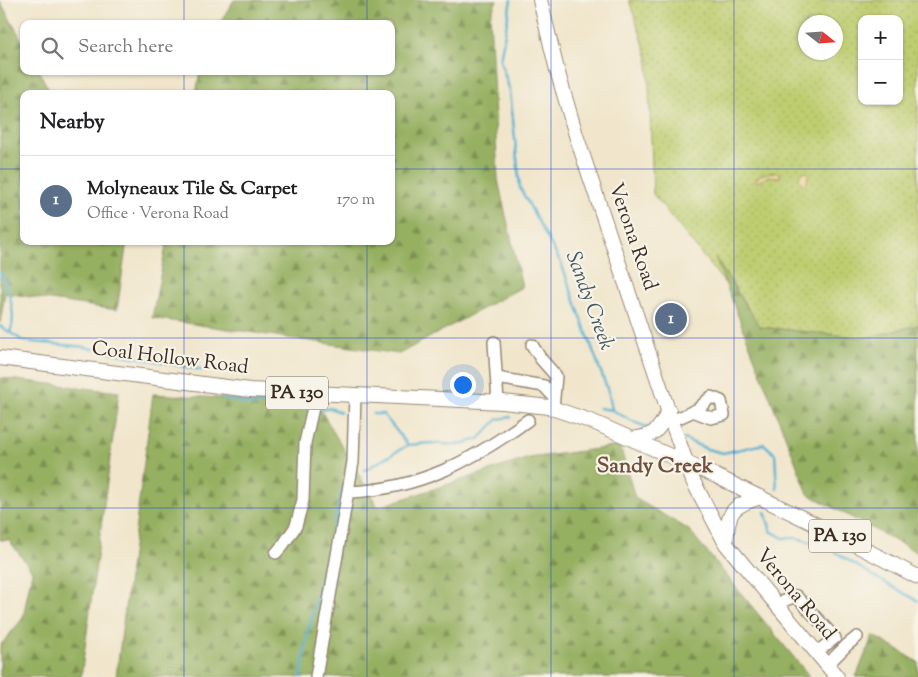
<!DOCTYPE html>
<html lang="en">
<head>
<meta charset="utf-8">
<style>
	:root { --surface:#fff; --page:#f2f2f2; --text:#202124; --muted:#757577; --line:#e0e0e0; --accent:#0b8043 }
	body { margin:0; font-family:"Sorts Mill Goudy",serif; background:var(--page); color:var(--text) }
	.controls { position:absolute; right:15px; top:15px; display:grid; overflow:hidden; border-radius:10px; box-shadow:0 1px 4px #0004 }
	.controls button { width:45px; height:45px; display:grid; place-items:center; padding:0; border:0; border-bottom:1px solid var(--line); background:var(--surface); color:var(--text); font:25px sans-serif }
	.compass { position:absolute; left:798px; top:15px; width:45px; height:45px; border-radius:50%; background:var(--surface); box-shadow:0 1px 4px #0004; rotate:107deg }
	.you { position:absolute; left:462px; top:384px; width:18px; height:18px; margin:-12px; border:4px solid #fff; border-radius:50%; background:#1a73e8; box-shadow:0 0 0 8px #1a73e833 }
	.badge { display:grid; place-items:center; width:32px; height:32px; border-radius:50%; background:var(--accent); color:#fff; font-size:16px; font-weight:700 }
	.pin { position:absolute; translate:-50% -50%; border:2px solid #fff; box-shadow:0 1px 5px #0006 }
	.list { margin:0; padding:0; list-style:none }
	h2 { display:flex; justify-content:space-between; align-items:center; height:65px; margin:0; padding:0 20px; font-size:21px }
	h2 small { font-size:16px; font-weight:400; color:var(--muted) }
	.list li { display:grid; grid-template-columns:32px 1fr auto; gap:15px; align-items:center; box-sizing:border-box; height:90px; padding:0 20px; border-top:1px solid var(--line) }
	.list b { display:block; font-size:19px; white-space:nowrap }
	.list p { margin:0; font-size:16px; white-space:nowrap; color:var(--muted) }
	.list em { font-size:16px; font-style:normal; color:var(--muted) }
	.icon { flex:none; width:28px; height:28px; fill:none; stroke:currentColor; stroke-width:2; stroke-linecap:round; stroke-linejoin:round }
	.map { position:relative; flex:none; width:918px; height:677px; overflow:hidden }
	.search { position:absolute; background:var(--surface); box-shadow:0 1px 4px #0004; left:20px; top:20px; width:375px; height:55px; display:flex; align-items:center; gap:12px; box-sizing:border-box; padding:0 18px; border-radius:10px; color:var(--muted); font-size:19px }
	.panel { position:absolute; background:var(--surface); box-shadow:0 1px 4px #0004; left:20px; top:90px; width:375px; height:155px; border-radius:10px }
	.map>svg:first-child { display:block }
	.grass { fill:url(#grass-dots); stroke:#7c7c47; fill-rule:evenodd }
	.forest { fill:url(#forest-firs); stroke:#686d40 }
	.sand { fill:url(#sand-dots); stroke:#94825e }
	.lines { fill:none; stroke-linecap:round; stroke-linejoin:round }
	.stream { stroke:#52b1d1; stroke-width:2.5 }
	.minor-casing { stroke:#968875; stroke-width:14 }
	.major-casing { stroke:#968875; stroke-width:16 }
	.minor { stroke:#fff; stroke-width:11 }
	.major { stroke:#fff; stroke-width:14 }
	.grid { fill:none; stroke:#1d4ed8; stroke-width:1; stroke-opacity:0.55 }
	.labels { text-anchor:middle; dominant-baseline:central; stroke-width:4.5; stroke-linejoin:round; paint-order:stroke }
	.shield { fill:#f7f3e8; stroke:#73665b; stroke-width:1 }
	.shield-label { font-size:19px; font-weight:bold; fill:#3b2a1e }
	.street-label { font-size:20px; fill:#3b2a1e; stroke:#f7f3e8 }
	.water-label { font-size:21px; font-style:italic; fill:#43595d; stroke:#f7f3e8 }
	.neighbourhood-label { font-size:21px; font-weight:bold; fill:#6f503e; stroke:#f7f3e8 }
</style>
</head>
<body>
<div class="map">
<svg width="918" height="677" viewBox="0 0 918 677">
	<defs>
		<pattern id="grass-dots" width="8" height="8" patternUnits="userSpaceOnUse" patternTransform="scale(1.25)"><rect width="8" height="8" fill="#becd70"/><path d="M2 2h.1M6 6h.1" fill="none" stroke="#a4b061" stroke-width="1.8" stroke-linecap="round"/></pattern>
		<pattern id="forest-firs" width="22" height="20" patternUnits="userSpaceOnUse" patternTransform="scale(1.25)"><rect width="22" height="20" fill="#96b062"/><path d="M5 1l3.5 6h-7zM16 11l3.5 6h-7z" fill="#7c8f50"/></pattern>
		<pattern id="sand-dots" width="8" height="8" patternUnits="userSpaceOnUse" patternTransform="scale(1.25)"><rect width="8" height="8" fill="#eeda9e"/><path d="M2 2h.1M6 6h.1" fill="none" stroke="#cdbb88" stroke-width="1.8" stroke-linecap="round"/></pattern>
	</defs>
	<rect width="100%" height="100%" fill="#f7f3e8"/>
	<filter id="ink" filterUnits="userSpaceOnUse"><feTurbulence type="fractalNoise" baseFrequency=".02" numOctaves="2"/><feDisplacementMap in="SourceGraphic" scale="10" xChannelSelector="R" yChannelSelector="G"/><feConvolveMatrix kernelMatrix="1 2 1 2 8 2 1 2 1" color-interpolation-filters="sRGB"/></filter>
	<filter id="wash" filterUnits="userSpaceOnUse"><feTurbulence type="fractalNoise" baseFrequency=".0096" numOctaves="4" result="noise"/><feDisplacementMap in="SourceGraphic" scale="20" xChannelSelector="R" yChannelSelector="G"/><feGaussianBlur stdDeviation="1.12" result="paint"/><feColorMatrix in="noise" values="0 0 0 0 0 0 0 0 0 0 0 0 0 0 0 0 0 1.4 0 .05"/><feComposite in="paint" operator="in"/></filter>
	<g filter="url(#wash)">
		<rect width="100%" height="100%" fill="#f1e6cc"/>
		<!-- grass -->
		<path class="grass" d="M629 0H918V325L866 338 760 327 653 194 648 58ZM862 19H899V101H862ZM806 22H836V52H806Z"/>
		<!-- forest -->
		<path class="forest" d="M234 0H497L490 16 498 180 522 287 399 354 152 318 167 241H391V94H196L200 71H391V24H219Z
			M0 1 24 44V71H39L51 94H24V241H127L117 310 5 293 0 323Z
			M715 257 760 327 866 338 918 325V553L808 494Z
			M0 378 119 392 81 677H0V646L23 618 32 571 9 540H0Z
			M153 394 317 404 378 507 529 458 620 446 635 498 689 530 810 677H116Z
			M873 635 918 662V677H856Z"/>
		<!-- sand -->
		<path class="sand" d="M772 172 779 173 781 177 768 176 757 182 756 179 761 175Z
			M802 172H807L809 175 805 186 801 183 799 178Z"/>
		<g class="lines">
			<!-- stream -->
			<path class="stream" d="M511 0 500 60 510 91 520 188 561 263 609 394 612 410 636 423 650 428
				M0 272C8 289 18 314 10 332
				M0 326 23 341 84 347 202 370
				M222 398 250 405 279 404 296 405 309 410
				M599 408 612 410
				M317 411 330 408 340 412
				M373 414H383L408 445
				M684 439 707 449 723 453 764 444 775 454 777 489
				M365 470 408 445 431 443 457 445 479 439 498 419 511 417
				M765 512 771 531 783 538H797L829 548 873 576 918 601
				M301 677 306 640 342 489"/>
		</g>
	</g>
	<g filter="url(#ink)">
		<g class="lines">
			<!-- minor casing -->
			<g class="minor-casing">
				<path id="minor" d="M494 342 498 402
					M532 345 541 359 556 376 553 408
					M497 378 544 386 554 397
					M672 421 698 409 711 397 721 401 724 415 711 418 693 411
					M349 492C420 489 472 461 528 420
					M276 553 283 545 296 526 303 500 305 443 316 394
					M776 604 796 596 835 638 817 652
					M827 665 847 645 857 637
					M316 677 353 462 355 396"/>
			</g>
			<!-- major casing -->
			<g class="major-casing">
				<path id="major" d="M540 0 557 70 576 135 675 431 693 481 726 544 837 677
					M0 358 250 390 503 402 549 407 593 422 716 476 825 529 918 577
					M632 439C655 436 658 431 669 411
					M726 544C728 512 730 506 761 497"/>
			</g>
			<!-- minor -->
			<use href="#minor" class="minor"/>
			<!-- major -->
			<use href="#major" class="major"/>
		</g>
	</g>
	<!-- grid -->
	<path class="grid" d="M184 0V24M367 0V24M551 0V677M734 0V677M184 71V94M367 71V94M0 169H24M391 169H918M184 241V677M367 241V677M0 338H918M0 508H918"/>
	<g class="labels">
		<!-- shield labels -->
		<g class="shield">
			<rect x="266" y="376.5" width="62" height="33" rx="4"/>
			<rect x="809" y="519.5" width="62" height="33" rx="4"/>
		</g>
		<g class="shield-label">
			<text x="297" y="393">PA 130</text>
			<text x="840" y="536">PA 130</text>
		</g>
		<!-- street labels -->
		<g class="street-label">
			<text transform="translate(632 237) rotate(71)">Verona Road</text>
			<text transform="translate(170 359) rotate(7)">Coal Hollow Road</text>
			<text transform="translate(795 595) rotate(50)">Verona Road</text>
		</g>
		<!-- water labels -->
		<g class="water-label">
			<text transform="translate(589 301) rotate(70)">Sandy Creek</text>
		</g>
		<!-- neighbourhood labels -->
		<g class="neighbourhood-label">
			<text x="655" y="467">Sandy Creek</text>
		</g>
	</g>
</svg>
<div class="controls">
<button>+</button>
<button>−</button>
</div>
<svg class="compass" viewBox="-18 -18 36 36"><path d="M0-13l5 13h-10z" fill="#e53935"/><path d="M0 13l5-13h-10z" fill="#757577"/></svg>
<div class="you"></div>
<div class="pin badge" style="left:671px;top:319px;background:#5c6f8a">1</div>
<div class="search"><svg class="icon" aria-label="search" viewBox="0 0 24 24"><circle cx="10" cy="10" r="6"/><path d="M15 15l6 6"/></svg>Search here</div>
<section class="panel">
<h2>Nearby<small></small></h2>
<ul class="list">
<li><span class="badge" style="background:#5c6f8a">1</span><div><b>Molyneaux Tile &amp; Carpet</b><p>Office · Verona Road</p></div><em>170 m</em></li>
</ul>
</section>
</div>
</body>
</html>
